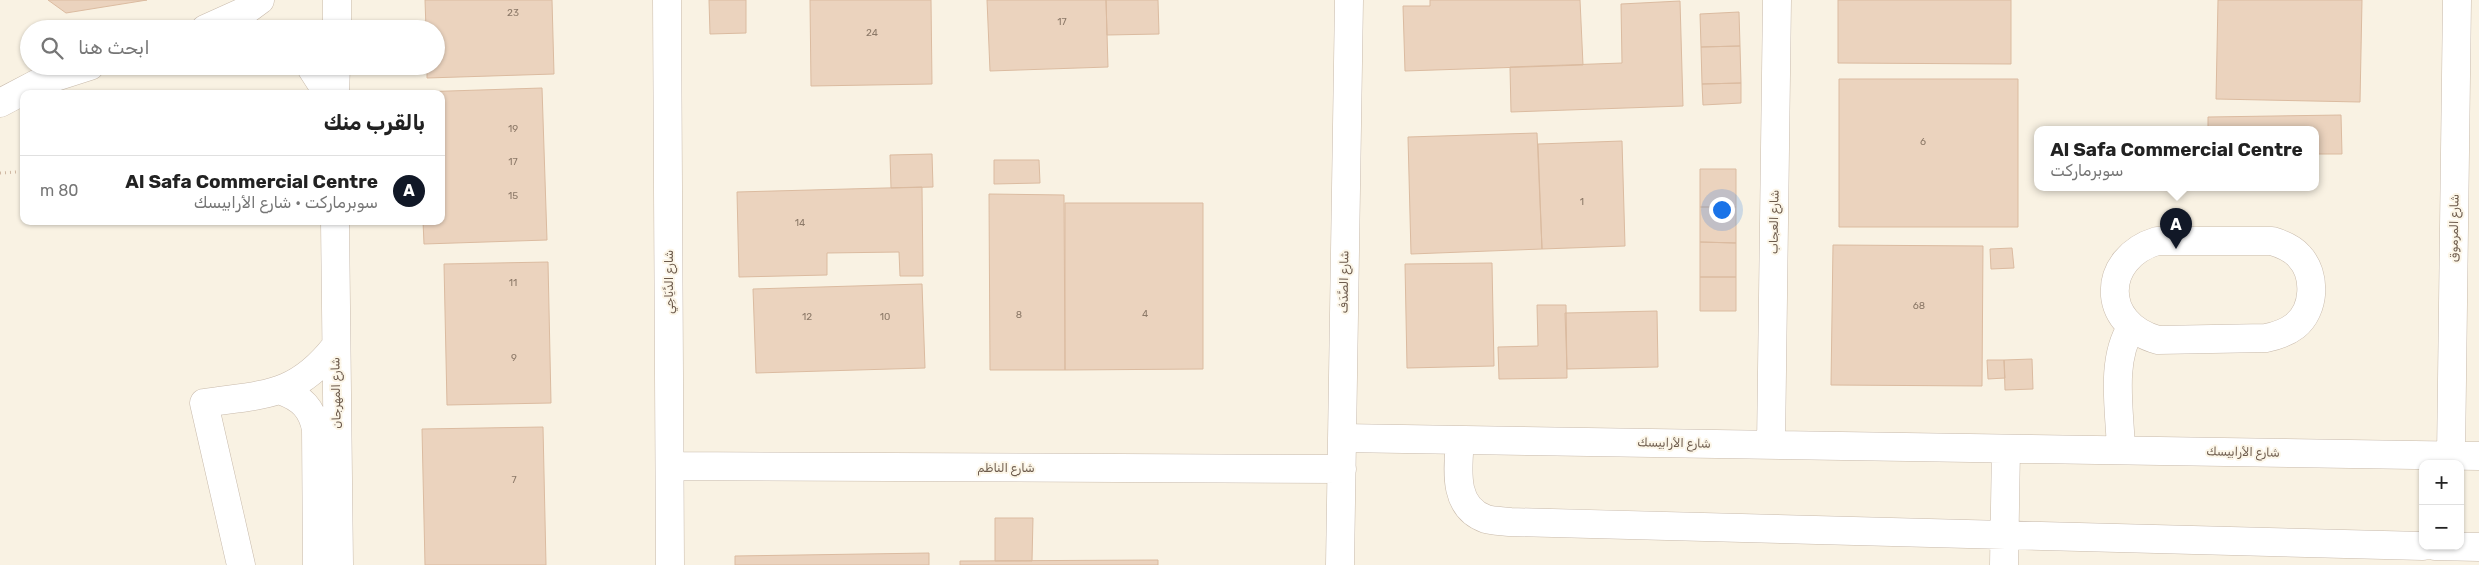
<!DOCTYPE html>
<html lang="ar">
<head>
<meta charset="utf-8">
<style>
	:root { --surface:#fff; --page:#f6f6f6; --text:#222; --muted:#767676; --line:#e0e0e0; --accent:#111827 }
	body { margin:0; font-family:Rubik,"Noto Sans Arabic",sans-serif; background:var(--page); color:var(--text); direction:rtl }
	.controls { position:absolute; right:15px; bottom:15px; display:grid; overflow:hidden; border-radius:10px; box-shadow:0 1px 4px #0004 }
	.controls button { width:45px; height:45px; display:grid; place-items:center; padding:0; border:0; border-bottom:1px solid var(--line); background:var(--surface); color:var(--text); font:25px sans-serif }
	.you { position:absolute; left:1721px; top:209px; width:18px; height:18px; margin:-12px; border:4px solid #fff; border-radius:50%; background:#1a73e8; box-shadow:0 0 0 8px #1a73e833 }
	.badge { display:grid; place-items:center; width:32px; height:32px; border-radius:50%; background:var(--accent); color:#fff; font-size:16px; font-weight:700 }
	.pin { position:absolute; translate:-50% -41px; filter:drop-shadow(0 1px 2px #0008) }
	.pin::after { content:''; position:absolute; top:26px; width:18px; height:15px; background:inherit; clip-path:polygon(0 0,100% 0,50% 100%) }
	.popup { position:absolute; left:2034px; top:126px; width:285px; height:65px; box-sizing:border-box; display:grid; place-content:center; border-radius:10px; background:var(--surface); filter:drop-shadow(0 1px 4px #0005); font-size:16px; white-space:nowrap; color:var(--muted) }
	.popup b { font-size:19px; color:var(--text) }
	.popup::after { content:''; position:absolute; left:50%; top:100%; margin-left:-10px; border:10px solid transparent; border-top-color:var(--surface) }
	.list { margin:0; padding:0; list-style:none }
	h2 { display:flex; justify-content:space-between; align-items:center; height:65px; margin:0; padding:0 20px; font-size:21px }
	h2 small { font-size:16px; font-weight:400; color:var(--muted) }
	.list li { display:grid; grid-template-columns:32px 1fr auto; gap:15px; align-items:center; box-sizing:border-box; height:70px; padding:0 20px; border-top:1px solid var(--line) }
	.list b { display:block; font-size:19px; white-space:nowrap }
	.list p { margin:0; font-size:16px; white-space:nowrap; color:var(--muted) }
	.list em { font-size:16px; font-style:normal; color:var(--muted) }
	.icon { flex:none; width:28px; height:28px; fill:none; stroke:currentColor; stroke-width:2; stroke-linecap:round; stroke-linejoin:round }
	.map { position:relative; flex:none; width:2479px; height:565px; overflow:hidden; direction:ltr }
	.search { position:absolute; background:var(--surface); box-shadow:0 1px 4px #0004; left:20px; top:20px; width:425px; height:55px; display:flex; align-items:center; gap:12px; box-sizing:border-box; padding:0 18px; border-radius:28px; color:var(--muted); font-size:19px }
	.panel { position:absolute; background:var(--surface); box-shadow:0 1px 4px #0004; left:20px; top:90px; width:425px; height:135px; border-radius:10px; direction:rtl }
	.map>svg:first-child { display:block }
	.building { fill:#ebd3be; stroke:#dbbba0 }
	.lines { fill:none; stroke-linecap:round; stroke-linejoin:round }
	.minor-casing { stroke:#c8baab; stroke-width:29 }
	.path { stroke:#cfb7a2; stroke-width:3; stroke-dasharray:1 4; stroke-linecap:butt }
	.minor { stroke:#fff; stroke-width:28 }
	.labels { text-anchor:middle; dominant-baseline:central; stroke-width:4; stroke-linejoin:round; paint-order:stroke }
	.number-label { font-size:10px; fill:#8c7968 }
	.street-label { font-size:12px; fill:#6d5b4c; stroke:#fcf6e8 }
</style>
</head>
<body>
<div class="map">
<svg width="2479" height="565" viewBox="0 0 2479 565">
	<rect width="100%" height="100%" fill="#f9f2e3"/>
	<!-- building -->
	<path class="building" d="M48 0H147L66 13Z
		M425 0H552L554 74 427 78V66H436V29H426Z
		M709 0H746V33L710 34Z
		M810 0H931L932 84 811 86Z
		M987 0H1106L1108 67 990 71Z
		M1106 0H1158L1159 34 1107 35Z
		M1430 0H1580L1583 65 1405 71 1403 6H1430Z
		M1838 0H2011V64L1838 63Z
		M2218 0H2362L2360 102 2216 99Z
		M1680 1 1683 106 1511 112 1510 67 1622 63 1621 4Z
		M1739 12 1740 46 1701 47 1700 14Z
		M1740 46 1741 83 1702 84 1701 47Z
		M1839 79H2018V227H1839Z
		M1741 83V103L1703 105 1702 84Z
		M542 88 547 240 424 244 423 221H441V94L418 92Z
		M2341 115 2342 154H2315V130H2208V117Z
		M1537 133 1542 249 1411 254 1408 137Z
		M1622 141 1625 246 1542 249 1538 144Z
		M932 154 933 187 891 188 890 155Z
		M994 160H1039L1040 183 994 184Z
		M1700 169H1736V207H1700Z
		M922 187 923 276H900L899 252 827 253V275L739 277 737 192Z
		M989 194 1064 195 1065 370H990Z
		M1065 203H1203V369L1065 370Z
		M1700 207H1736V243L1700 242Z
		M1700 242 1736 243V277H1700Z
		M1833 245 1983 246 1982 386 1831 385Z
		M2012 248 2014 268 1991 269 1990 249Z
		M548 262 551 403 447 405 444 264Z
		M1492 263 1494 366 1407 368 1405 264Z
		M1700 277H1736V311H1700Z
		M922 284 925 368 756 373 753 289Z
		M1537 305H1566L1567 378 1499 379 1498 347 1538 346Z
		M1657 311 1658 367 1567 369 1565 313Z
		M2032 359 2033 389 2005 390 2004 360Z
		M1987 360H2004L2005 378 1988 379Z
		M543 427 546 565H425L422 429Z
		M995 518H1033L1032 561H995Z
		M929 553V565H735V556Z
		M1158 560V565H960V561Z"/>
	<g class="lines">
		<!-- minor casing -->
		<g class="minor-casing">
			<path id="minor" d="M667 0 670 565
				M205 29 245 11 260 0
				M337 29V0
				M310 66 328 94
				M335 94 336 66
				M0 103 40 82 90 66
				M335 221 339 565
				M2157 241H2272C2282 244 2292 248 2299 256 2317 275 2315 310 2295 326 2286 333 2276 336 2266 338L2158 340C2100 324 2101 258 2157 241Z
				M282 391C302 398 312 409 316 429L317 565
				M1342 438 2479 456
				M1460 440C1458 468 1452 507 1486 519 1493 521 1502 521 1510 522L2423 546
				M1771 445 1777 0
				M2121 450C2120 412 2110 361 2131 328
				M2451 456 2457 0
				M670 466 1342 469
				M2435 546 2479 547
				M241 565 204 403C263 394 295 398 335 347
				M1340 565 1349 0
				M2004 565 2006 449"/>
		</g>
		<!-- path -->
		<path class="path" d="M0 173 17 172"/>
		<!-- minor -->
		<use href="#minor" class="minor"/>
	</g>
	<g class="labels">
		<!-- number labels -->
		<g class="number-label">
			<text x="513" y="13">23</text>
			<text x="1062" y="22">17</text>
			<text x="872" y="33">24</text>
			<text x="513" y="129">19</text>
			<text x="1923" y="142">6</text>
			<text x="513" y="162">17</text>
			<text x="513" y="196">15</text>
			<text x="1582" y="202">1</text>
			<text x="800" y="223">14</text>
			<text x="513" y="283">11</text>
			<text x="1919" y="306">68</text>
			<text x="1145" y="314">4</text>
			<text x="1019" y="315">8</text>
			<text x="807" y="317">12</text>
			<text x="885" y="317">10</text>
			<text x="514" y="358">9</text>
			<text x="514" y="480">7</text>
		</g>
		<!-- street labels -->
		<g class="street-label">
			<text transform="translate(1774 222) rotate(-89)">شارع العجاب</text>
			<text transform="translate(2454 228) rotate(-89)">شارع المرموق</text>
			<text transform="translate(669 282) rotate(-90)">شارع الدَّيَاجِي</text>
			<text transform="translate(1344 282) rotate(-89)">شارع الصَّدَف</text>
			<text transform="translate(336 393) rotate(-91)">شارع المهرجان</text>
			<text transform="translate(1674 443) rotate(1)">شارع الأرابيسك</text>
			<text transform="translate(2243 452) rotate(1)">شارع الأرابيسك</text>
			<text x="1006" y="468">شارع الناظم</text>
		</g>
	</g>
</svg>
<div class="controls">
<button>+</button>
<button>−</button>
</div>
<div class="you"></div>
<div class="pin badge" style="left:2176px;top:249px">A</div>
<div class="popup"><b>Al Safa Commercial Centre</b>سوبرماركت</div>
<div class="search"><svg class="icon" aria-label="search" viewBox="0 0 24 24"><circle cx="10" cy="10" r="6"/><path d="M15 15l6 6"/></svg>ابحث هنا</div>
<section class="panel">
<h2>بالقرب منك<small></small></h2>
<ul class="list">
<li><span class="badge">A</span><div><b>Al Safa Commercial Centre</b><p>سوبرماركت · شارع الأرابيسك</p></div><em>80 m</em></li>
</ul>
</section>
</div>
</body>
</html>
